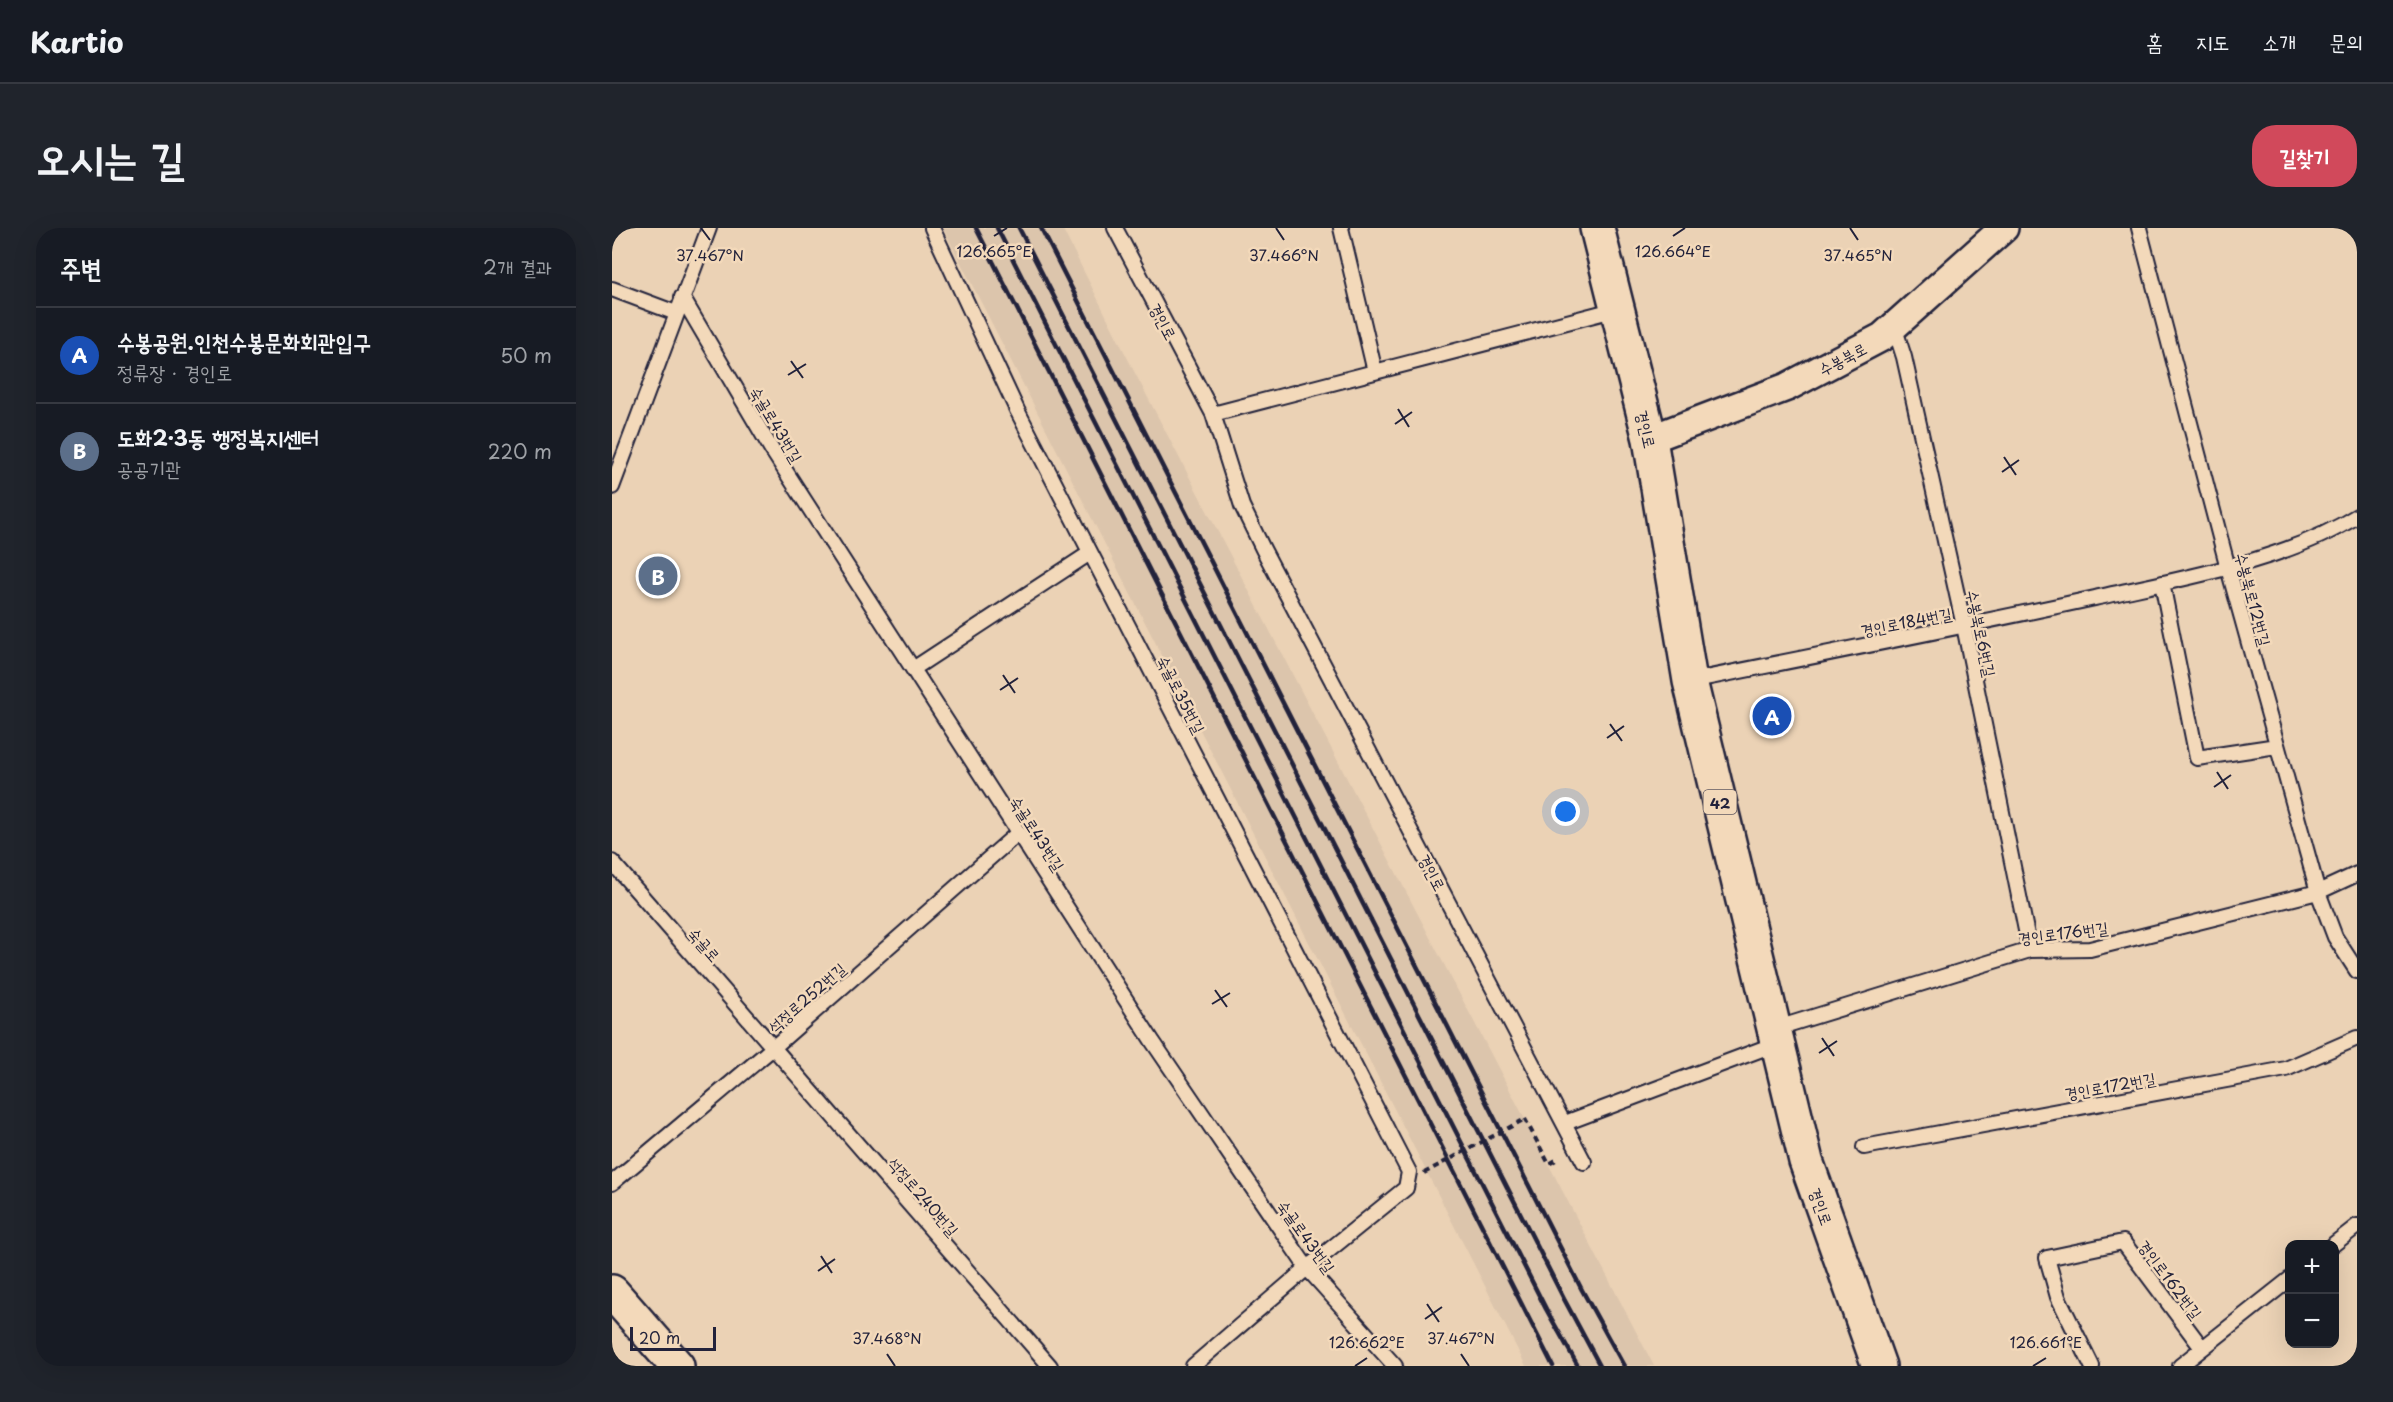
<!DOCTYPE html>
<html lang="ko">
<head>
<meta charset="utf-8">
<style>
	:root { --surface:#171b24; --page:#20242c; --text:#f1f3f6; --muted:#9ea1a6; --line:#363941; --accent:#d1495b }
	body { margin:0; font-family:"Playpen Sans","Poor Story",sans-serif; background:var(--page); color:var(--text) }
	.controls { position:absolute; right:18px; bottom:18px; display:grid; overflow:hidden; border-radius:12px; box-shadow:0 6px 24px #0002 }
	.controls button { width:54px; height:54px; display:grid; place-items:center; padding:0; border:0; border-bottom:2px solid var(--line); background:var(--surface); color:var(--text); font:30px sans-serif }
	.scale { position:absolute; left:18px; bottom:15px; width:86px; box-sizing:border-box; padding-left:6px; border:3px solid #22223b; border-top:0; font-size:16px; line-height:21px; white-space:nowrap; color:#22223b; -webkit-text-stroke:4px #f3d9ba; paint-order:stroke }
	.you { position:absolute; left:954px; top:584px; width:21px; height:21px; margin:-15px; border:4px solid #fff; border-radius:50%; background:#1a73e8; box-shadow:0 0 0 9px #1a73e833 }
	.badge { display:grid; place-items:center; width:39px; height:39px; border-radius:50%; background:var(--accent); color:#fff; font-size:20px; font-weight:700 }
	.pin { position:absolute; translate:-50% -50%; border:3px solid #fff; box-shadow:0 2px 6px #0006 }
	.list { margin:0; padding:0; list-style:none }
	h2 { display:flex; justify-content:space-between; align-items:center; height:78px; margin:0; padding:0 24px; font-size:26px }
	h2 small { font-size:20px; font-weight:400; color:var(--muted) }
	.list li { display:grid; grid-template-columns:39px 1fr auto; gap:18px; align-items:center; box-sizing:border-box; height:96px; padding:0 24px; border-top:2px solid var(--line) }
	.list b { display:block; font-size:22px; white-space:nowrap }
	.list p { margin:0; font-size:20px; white-space:nowrap; color:var(--muted) }
	.list em { font-size:20px; font-style:normal; color:var(--muted) }
	.map { position:relative; flex:none; width:1745px; height:1138px; overflow:hidden; border-radius:24px }
	header { display:flex; align-items:center; gap:36px; box-sizing:border-box; height:84px; padding:0 30px; background:var(--surface); border-bottom:2px solid var(--line) }
	header strong { font-size:28px }
	nav { display:flex; gap:33px; margin-inline-start:auto; font-size:21px }
	.intro { display:flex; align-items:center; justify-content:space-between; box-sizing:border-box; height:144px; padding:0 36px }
	h1 { margin:0; font-size:42px }
	.button { padding:15px 27px; border-radius:24px; background:var(--accent); color:#fff; font-size:21px; font-weight:700 }
	main { display:flex; gap:36px; padding:0 36px }
	aside { flex:1; background:var(--surface); border-radius:24px; box-shadow:0 6px 24px #0002 }
	.map>svg:first-child { display:block }
	.built { fill:#dcc5ac }
	.lines { fill:none; stroke-linecap:round; stroke-linejoin:round }
	.lane-casing { stroke:#22223b; stroke-width:18 }
	.street-casing { stroke:#22223b; stroke-width:32 }
	.secondary-casing { stroke:#22223b; stroke-width:38 }
	.primary-casing { stroke:#22223b; stroke-width:38 }
	.path { stroke:#22223b; stroke-width:4; stroke-dasharray:6 4.5; stroke-linecap:butt }
	.lane { stroke:#f3d9ba; stroke-width:14 }
	.street { stroke:#f3d9ba; stroke-width:27 }
	.secondary { stroke:#f3d9ba; stroke-width:33 }
	.primary { stroke:#f3d9ba; stroke-width:33 }
	.rail { stroke:#22223b; stroke-width:4.5 }
	.path-bridge { stroke:#22223b; stroke-width:4; stroke-dasharray:6 4.5; stroke-linecap:butt }
	.ticks { fill:none; stroke:#22223b; stroke-width:2 }
	.labels { text-anchor:middle; dominant-baseline:central; stroke-width:5; stroke-linejoin:round; paint-order:stroke }
	.shield { fill:#f3d9ba; stroke:#615961; stroke-width:1.5 }
	.shield-label { font-size:15px; font-weight:bold; fill:#22223b }
	.street-label { font-size:16px; fill:#22223b; stroke:#f3d9ba }
	.ticks-label { font-size:15px; text-anchor:middle; fill:#22223b; stroke:#f3d9ba; stroke-width:5; stroke-linejoin:round; paint-order:stroke }
</style>
</head>
<body>
<header>
<strong>Kartio</strong>
<nav><a>홈</a><a>지도</a><a>소개</a><a>문의</a></nav>
</header>
<div class="intro"><h1>오시는 길</h1><a class="button">길찾기</a></div>
<main>
<aside>
<h2>주변<small>2개 결과</small></h2>
<ul class="list">
<li><span class="badge" style="background:#1a4fb4">A</span><div><b>수봉공원.인천수봉문화회관입구</b><p>정류장 · 경인로</p></div><em>50 m</em></li>
<li><span class="badge" style="background:#5c6f8a">B</span><div><b>도화2·3동 행정복지센터</b><p>공공기관</p></div><em>220 m</em></li>
</ul>
</aside>
<div class="map">
<svg width="1745" height="1138" viewBox="0 0 1745 1138">
	<rect width="100%" height="100%" fill="#ebd2b5"/>
	<filter id="ink" filterUnits="userSpaceOnUse"><feTurbulence type="fractalNoise" baseFrequency=".0167" numOctaves="2"/><feDisplacementMap in="SourceGraphic" scale="12" xChannelSelector="R" yChannelSelector="G"/><feConvolveMatrix kernelMatrix="1 2 1 2 8 2 1 2 1" color-interpolation-filters="sRGB"/></filter>
	<g filter="url(#ink)">
		<!-- built -->
		<path class="built" d="M331 0H450L523 145 1042 1138H914Z"/>
		<g class="lines">
			<!-- lane casing -->
			<g class="lane-casing">
				<path id="lane" d="M320 0 405 182 797 944 794 960 695 1040 581 1138
					M503 0 601 186 630 278 651 321 972 934
					M729 0 763 144
					M1527 0 1616 340 1706 664 1723 709 1745 743
					M0 61 64 85
					M70 69 160 222 541 814 695 1040 783 1138
					M1282 98 1292 129 1352 398 1418 722
					M601 186 1005 81
					M0 259 97 0
					M1550 355 1585 530 1665 518
					M301 441 478 325
					M1078 453C1213 426 1348 399 1483 370 1566 351 1672 334 1745 288
					M0 634 438 1138
					M1162 801 1418 722 1478 721 1706 664 1745 646
					M953 895 1166 815
					M1252 919 1674 841 1745 810
					M0 955 162 819 406 605
					M1722 1016 1745 998
					M1480 1138 1446 1069 1435 1030 1511 1014 1590 1120
					M1568 1138 1678 1051"/>
			</g>
			<!-- street casing -->
			<g class="street-casing">
				<path id="street" d="M1038 211 1175 159 1270 109 1392 0"/>
			</g>
			<!-- secondary casing -->
			<g class="secondary-casing">
				<path id="secondary" d="M0 1064 65 1138"/>
			</g>
			<!-- primary casing -->
			<g class="primary-casing">
				<path id="primary" d="M985 0 1038 211 1078 453 1194 933 1267 1138"/>
			</g>
			<!-- path -->
			<path class="path" d="M913 891 937 936 946 931"/>
			<!-- lane -->
			<use href="#lane" class="lane"/>
			<!-- street -->
			<use href="#street" class="street"/>
			<!-- secondary -->
			<use href="#secondary" class="secondary"/>
			<!-- primary -->
			<use href="#primary" class="primary"/>
			<!-- rail -->
			<path class="rail" d="M364 0 941 1138
				M385 0 934 1081 966 1138
				M407 0 952 1071 988 1138
				M429 0 970 1062 1012 1138"/>
			<!-- path-bridge -->
			<path class="path-bridge" d="M812 945 913 891"/>
		</g>
	</g>
	<!-- ticks -->
	<path class="ticks" d="M89 0 98 12M664 0 672 12M1238 0 1246 12M382 8 395 0M1061 8 1073 0M179 133 191 150M176 147 194 136M786 181 797 199M783 196 800 184M1392 229 1404 247M1390 244 1407 232M391 447 403 465M388 462 406 450M998 496 1010 513M995 510 1012 498M1605 544 1616 561M1602 559 1619 547M603 762 615 779M600 776 618 765M1210 810 1222 828M1207 825 1225 813M209 1028 220 1045M206 1043 223 1031M815 1076 827 1094M813 1091 830 1079M275 1126 283 1138M849 1126 857 1138M743 1138 755 1130M1421 1138 1434 1130"/>
	<g class="labels">
		<!-- shield labels -->
		<rect class="shield" x="1091.5" y="562" width="33" height="24" rx="4.5"/>
		<g class="shield-label">
			<text x="1108" y="574">42</text>
		</g>
		<!-- street labels -->
		<g class="street-label">
			<text transform="translate(552 93) rotate(62)">경인로</text>
			<text transform="translate(1230 130) rotate(-28)">수봉북로</text>
			<text transform="translate(165 196) rotate(59)">숙골로43번길</text>
			<text transform="translate(1035 201) rotate(77)">경인로</text>
			<text transform="translate(1642 371) rotate(75)">수봉북로12번길</text>
			<text transform="translate(1294 393) rotate(-11)">경인로184번길</text>
			<text transform="translate(1370 405) rotate(78)">수봉북로6번길</text>
			<text transform="translate(570 466) rotate(63)">숙골로35번길</text>
			<text transform="translate(426 605) rotate(57)">숙골로43번길</text>
			<text transform="translate(821 644) rotate(62)">경인로</text>
			<text transform="translate(1451 704) rotate(-7)">경인로176번길</text>
			<text transform="translate(93 716) rotate(49)">숙골로</text>
			<text transform="translate(194 769) rotate(-41)">석정로252번길</text>
			<text transform="translate(1498 857) rotate(-10)">경인로172번길</text>
			<text transform="translate(312 968) rotate(49)">석정로240번길</text>
			<text transform="translate(1210 978) rotate(70)">경인로</text>
			<text transform="translate(695 1008) rotate(54)">숙골로43번길</text>
			<text transform="translate(1559 1051) rotate(53)">경인로162번길</text>
		</g>
	</g>
	<g class="ticks-label">
		<text x="382" y="29">126.665°E</text>
		<text x="1061" y="29">126.664°E</text>
		<text x="98" y="33">37.467°N</text>
		<text x="672" y="33">37.466°N</text>
		<text x="1246" y="33">37.465°N</text>
		<text x="275" y="1116">37.468°N</text>
		<text x="849" y="1116">37.467°N</text>
		<text x="755" y="1120">126.662°E</text>
		<text x="1434" y="1120">126.661°E</text>
	</g>
</svg>
<div class="controls">
<button>+</button>
<button>−</button>
</div>
<div class="scale">20 m</div>
<div class="you"></div>
<div class="pin badge" style="left:1160px;top:488px;background:#1a4fb4">A</div>
<div class="pin badge" style="left:46px;top:348px;background:#5c6f8a">B</div>
</div>
</main>
</body>
</html>
